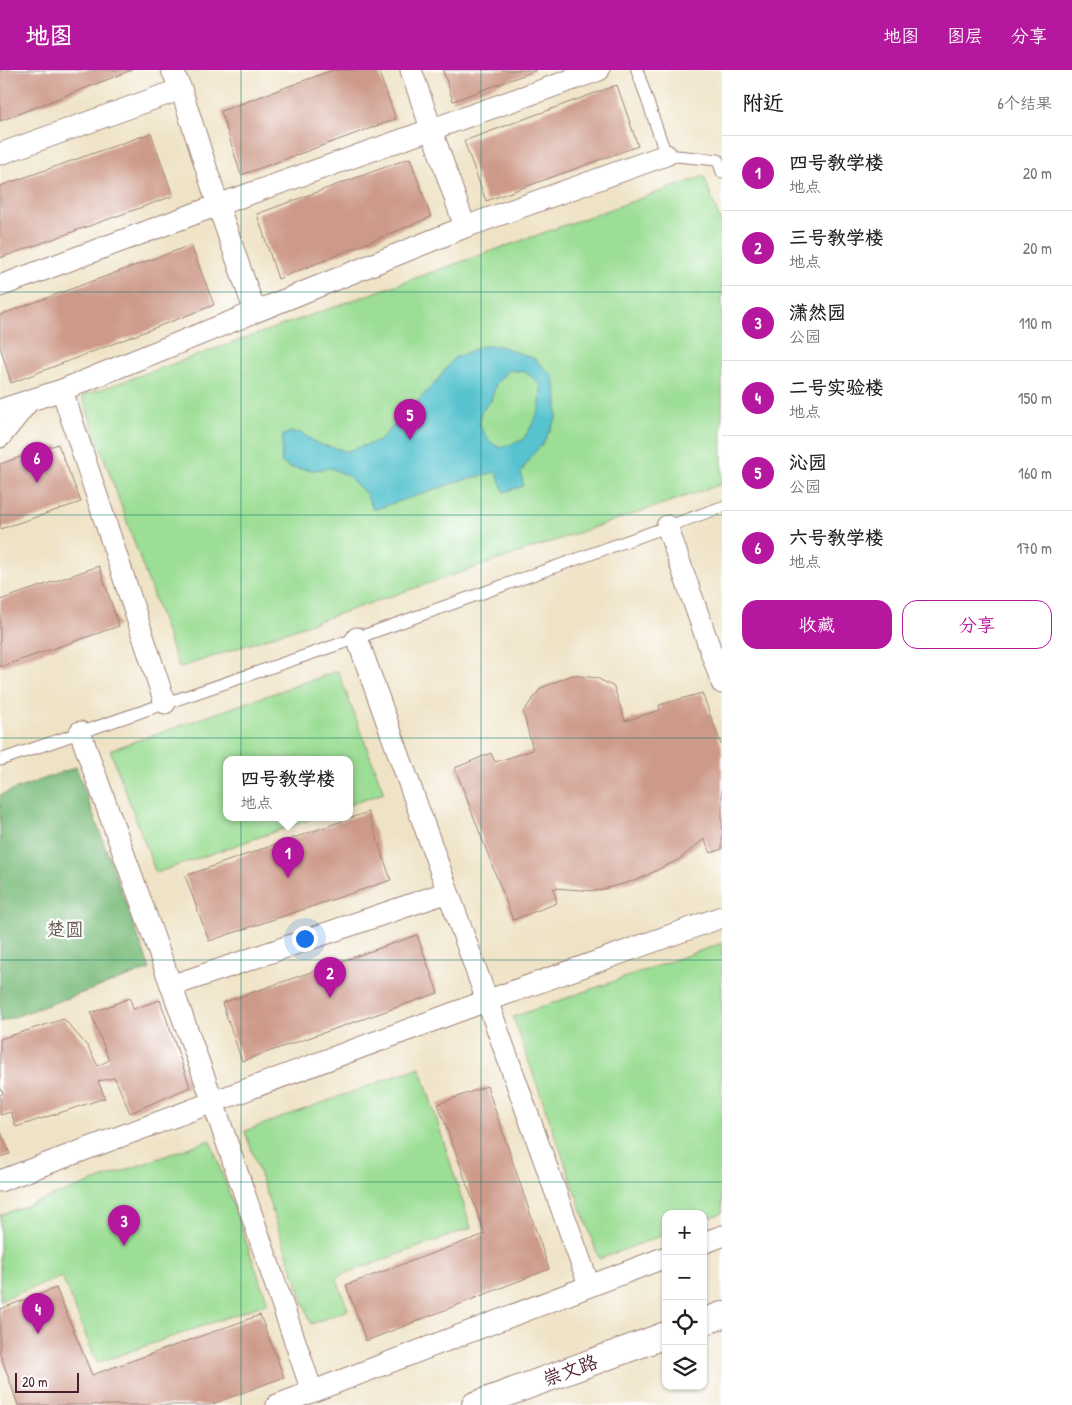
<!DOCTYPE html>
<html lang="zh">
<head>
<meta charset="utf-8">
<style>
	:root { --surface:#fff; --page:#f6f6f6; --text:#202124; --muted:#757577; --line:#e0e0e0; --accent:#b5179e }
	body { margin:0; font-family:"Patrick Hand","LXGW WenKai TC",sans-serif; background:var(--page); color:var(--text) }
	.controls { position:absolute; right:15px; bottom:15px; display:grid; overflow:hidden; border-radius:10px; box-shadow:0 1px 4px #0004 }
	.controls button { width:45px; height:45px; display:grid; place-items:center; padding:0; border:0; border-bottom:1px solid var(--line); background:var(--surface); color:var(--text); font:25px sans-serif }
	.scale { position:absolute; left:15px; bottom:12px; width:64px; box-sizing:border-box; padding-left:5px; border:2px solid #4a1f2b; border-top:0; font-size:14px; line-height:18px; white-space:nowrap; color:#4a1f2b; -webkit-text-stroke:4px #fff; paint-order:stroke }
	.you { position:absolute; left:304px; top:868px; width:18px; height:18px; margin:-12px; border:4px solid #fff; border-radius:50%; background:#1a73e8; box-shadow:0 0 0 8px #1a73e833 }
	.badge { display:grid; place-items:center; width:32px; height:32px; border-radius:50%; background:var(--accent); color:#fff; font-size:16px; font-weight:700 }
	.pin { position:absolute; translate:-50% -41px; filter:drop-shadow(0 1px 2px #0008) }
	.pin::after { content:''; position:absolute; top:26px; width:18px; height:15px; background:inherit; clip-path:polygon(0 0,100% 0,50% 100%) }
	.popup { position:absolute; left:223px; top:686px; width:130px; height:65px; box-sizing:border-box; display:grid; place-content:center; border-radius:10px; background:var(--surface); filter:drop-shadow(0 1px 4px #0005); font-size:16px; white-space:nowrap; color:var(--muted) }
	.popup b { font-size:19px; color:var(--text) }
	.popup::after { content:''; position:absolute; left:50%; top:100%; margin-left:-10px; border:10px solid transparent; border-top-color:var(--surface) }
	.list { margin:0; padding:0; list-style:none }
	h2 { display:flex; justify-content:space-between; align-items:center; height:65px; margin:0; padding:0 20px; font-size:21px }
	h2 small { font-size:16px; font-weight:400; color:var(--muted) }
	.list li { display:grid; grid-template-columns:32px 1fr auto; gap:15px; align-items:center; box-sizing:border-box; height:75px; padding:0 20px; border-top:1px solid var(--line) }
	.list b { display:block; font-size:19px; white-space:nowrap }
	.list p { margin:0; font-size:16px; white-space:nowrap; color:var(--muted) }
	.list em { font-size:16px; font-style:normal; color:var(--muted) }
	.actions { display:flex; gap:10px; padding:15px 20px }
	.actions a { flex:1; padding:11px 0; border:1px solid var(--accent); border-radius:15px; text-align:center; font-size:18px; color:var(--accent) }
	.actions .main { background:var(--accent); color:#fff }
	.icon { flex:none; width:28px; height:28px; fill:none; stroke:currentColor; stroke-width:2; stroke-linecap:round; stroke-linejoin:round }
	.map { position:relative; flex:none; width:722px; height:1335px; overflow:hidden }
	header { display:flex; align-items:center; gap:30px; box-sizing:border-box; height:70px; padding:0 25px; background:var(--accent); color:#fff }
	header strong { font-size:24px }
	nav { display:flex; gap:28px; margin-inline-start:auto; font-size:18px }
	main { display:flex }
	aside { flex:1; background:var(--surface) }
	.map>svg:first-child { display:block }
	.green { fill:#9cde95; stroke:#737e60 }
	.forest { fill:#7dbd7e; stroke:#646e54 }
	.water { fill:#56c3cf; stroke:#50717d; fill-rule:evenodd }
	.building { fill:#cd9a89 }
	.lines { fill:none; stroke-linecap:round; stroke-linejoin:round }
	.service-casing { stroke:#9c8178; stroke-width:13 }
	.minor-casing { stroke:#9c8178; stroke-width:23 }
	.tertiary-casing { stroke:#9c8178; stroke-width:28 }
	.service { stroke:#fff; stroke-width:11 }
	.minor { stroke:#fff; stroke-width:21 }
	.tertiary { stroke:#fff; stroke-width:26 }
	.grid { fill:none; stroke:#0f766e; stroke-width:1; stroke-opacity:0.55 }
	.labels { text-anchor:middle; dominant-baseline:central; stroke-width:4.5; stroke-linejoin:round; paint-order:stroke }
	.park-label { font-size:19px; fill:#63584b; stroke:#fff }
	.street-label { font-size:19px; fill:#4a1f2b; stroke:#fff }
</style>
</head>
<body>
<header>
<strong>地图</strong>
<nav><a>地图</a><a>图层</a><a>分享</a></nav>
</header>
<main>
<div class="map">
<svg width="722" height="1335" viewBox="0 0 722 1335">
	<rect width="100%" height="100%" fill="#fff"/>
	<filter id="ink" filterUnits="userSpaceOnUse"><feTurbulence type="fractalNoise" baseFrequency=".02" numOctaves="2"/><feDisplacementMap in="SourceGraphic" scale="10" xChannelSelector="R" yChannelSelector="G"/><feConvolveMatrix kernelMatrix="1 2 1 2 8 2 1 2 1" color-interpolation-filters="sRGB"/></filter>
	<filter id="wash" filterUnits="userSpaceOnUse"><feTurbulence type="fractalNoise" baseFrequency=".0096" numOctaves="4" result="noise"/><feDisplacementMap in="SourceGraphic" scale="20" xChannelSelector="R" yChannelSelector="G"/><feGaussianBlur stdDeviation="1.12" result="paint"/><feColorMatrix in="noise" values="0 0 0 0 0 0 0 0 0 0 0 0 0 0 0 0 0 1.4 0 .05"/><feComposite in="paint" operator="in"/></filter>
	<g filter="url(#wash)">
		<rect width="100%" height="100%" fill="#efe3c6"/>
		<!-- green -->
		<path class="green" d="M704 106 722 156V414L179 598 82 326Z
			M338 601 384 723 349 735V689H227V747H317L156 803 110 680Z
			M722 873V1143L703 1150V1144H666V1164L599 1189 513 947Z
			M420 997 471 1158 336 1207 348 1240 311 1254 245 1061Z
			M210 1070 268 1233 97 1293 62 1207 0 1230V1145Z"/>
		<!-- forest -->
		<path class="forest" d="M76 697 150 899 0 952V725Z"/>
		<!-- water -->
		<path class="water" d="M482 276H500L535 289 553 306 557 324V347L542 375 533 384 521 402 523 416 504 422 496 402 460 411 373 440 366 424 348 406 331 398 314 400 291 398 281 392 283 365 292 362 301 363 318 374 347 381 379 371 436 312 454 288ZM508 300 526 302 541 315 540 338 532 355 523 370 500 378 489 371 480 356 481 342 491 331 496 314Z"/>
		<g id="blocks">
			<!-- building -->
			<path class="building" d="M0 0H132L0 51Z
				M333 0H378L396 49 241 105 221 41Z
				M443 0H537L453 31Z
				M617 15 638 76 486 131 464 71Z
				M151 63 173 126 0 188V116Z
				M410 88 431 147 278 209 257 144Z
				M191 175 214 235 11 313 0 276V245Z
				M58 374 81 432 0 459V394Z
				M99 496 119 556 0 597V530Z
				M572 605 597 608 614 617 625 651 660 640 659 635 702 623 722 677V779L711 783 704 769 680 789 637 810 596 821 553 818 557 833 513 850 455 698 491 683 495 692 533 680 523 642 541 618Z
				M368 742 391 810 209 871 185 806Z
				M417 865 438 923 242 991 222 933Z
				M130 928 133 939 160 930 190 1017 130 1043 115 1008 98 1011 105 1028 16 1057 11 1042 0 1045V1025L3 1023 0 1017V969L64 949 88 977 98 996 109 990 91 943Z
				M487 1016 549 1199 366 1271 346 1215 485 1164 438 1034Z
				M0 1060 10 1084 0 1087Z
				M56 1218 92 1305 260 1245 284 1307 210 1335H18L0 1283V1239Z"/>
		</g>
	</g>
	<g filter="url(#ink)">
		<use href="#blocks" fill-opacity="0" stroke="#9c8178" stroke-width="1"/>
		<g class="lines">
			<!-- service casing -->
			<g class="service-casing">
				<path id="service" d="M637 0 666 85 718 90 722 102
					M0 690 357 568 722 437"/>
			</g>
			<!-- minor casing -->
			<g class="minor-casing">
				<path id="minor" d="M172 0 181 19 218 135 255 242
					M411 0 465 157
					M0 84 181 19
					M0 216 218 135 599 0
					M62 320 465 157 666 85
					M0 340 62 320 165 633
					M0 367 28 332
					M667 456 722 613
					M357 568 589 1215
					M80 662 213 1032 312 1321
					M171 916 448 822
					M0 1111 486 931 722 847
					M703 1173 722 1166
					M277 1335 666 1187"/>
			</g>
			<!-- tertiary casing -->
			<g class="tertiary-casing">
				<path id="tertiary" d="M703 1252 722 1245
					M475 1335 666 1265"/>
			</g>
			<!-- service -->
			<use href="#service" class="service"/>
			<!-- minor -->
			<use href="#minor" class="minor"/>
			<!-- tertiary -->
			<use href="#tertiary" class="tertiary"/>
		</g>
	</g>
	<!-- grid -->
	<path class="grid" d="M241 0V1335M481 0V1335M0 222H722M0 445H722M0 668H722M0 890H722M0 1112H722"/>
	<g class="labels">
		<!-- park labels -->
		<g class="park-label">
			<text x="65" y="859">楚圆</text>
		</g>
		<!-- street labels -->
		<g class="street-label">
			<text transform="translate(570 1300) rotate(-20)">崇文路</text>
		</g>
	</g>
</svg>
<div class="controls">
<button>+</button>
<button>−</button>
<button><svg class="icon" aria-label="locate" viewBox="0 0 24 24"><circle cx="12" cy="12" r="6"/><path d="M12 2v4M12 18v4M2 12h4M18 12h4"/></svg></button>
<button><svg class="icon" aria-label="layers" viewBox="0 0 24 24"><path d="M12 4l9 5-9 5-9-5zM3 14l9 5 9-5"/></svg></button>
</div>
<div class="scale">20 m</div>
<div class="you"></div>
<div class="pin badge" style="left:288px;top:808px">1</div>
<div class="popup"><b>四号教学楼</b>地点</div>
<div class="pin badge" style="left:330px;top:928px">2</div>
<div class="pin badge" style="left:124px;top:1176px">3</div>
<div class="pin badge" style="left:38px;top:1264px">4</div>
<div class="pin badge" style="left:410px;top:370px">5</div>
<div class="pin badge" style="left:37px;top:413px">6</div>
</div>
<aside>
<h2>附近<small>6个结果</small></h2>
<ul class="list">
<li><span class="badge">1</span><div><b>四号教学楼</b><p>地点</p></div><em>20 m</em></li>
<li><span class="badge">2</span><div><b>三号教学楼</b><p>地点</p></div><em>20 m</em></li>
<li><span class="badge">3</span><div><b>潇然园</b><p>公园</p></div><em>110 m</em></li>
<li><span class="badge">4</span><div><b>二号实验楼</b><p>地点</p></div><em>150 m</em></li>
<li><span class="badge">5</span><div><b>沁园</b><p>公园</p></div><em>160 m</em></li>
<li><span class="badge">6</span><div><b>六号教学楼</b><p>地点</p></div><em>170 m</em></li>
</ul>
<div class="actions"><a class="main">收藏</a><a>分享</a></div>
</aside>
</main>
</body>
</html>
